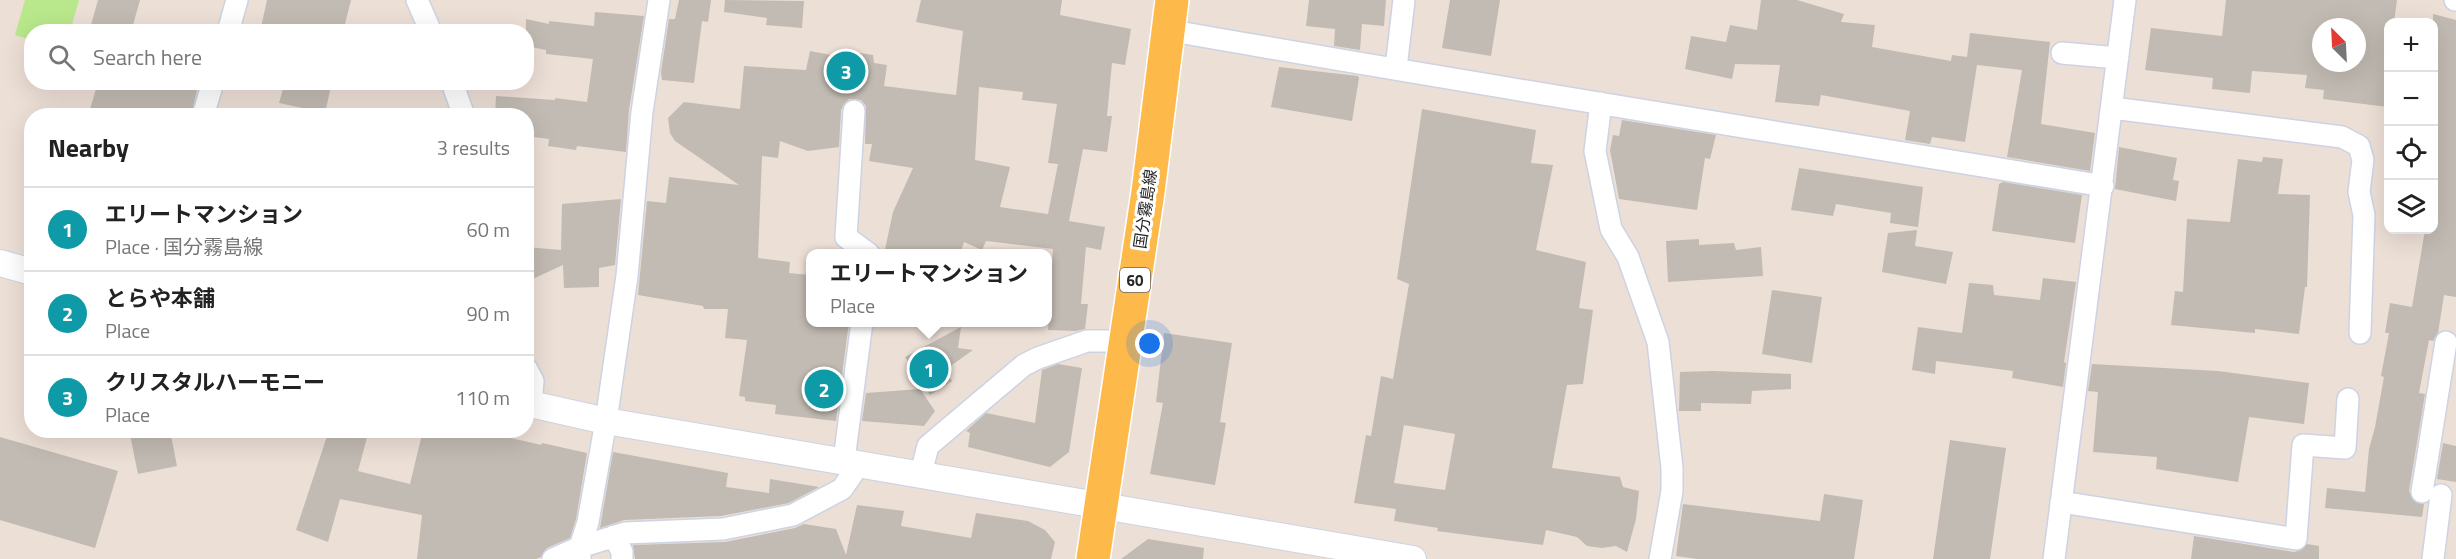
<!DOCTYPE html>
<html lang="en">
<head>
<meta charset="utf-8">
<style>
	:root { --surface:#fff; --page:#f6f6f6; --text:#222; --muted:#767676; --line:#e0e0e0; --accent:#0b8043 }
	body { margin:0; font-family:"Titillium Web","Noto Sans JP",sans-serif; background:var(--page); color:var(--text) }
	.controls { position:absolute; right:18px; top:18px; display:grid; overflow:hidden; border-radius:12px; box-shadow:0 6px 24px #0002 }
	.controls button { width:54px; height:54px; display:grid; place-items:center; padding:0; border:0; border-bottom:2px solid var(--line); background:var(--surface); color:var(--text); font:30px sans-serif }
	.compass { position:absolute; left:2312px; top:18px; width:54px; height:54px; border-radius:50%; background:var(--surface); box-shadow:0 6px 24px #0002; rotate:336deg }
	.you { position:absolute; left:1150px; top:344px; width:21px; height:21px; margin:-15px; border:4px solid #fff; border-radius:50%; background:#1a73e8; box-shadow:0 0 0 9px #1a73e833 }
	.badge { display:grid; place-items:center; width:39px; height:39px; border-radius:50%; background:var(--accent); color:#fff; font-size:20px; font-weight:700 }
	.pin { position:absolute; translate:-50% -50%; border:3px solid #fff; box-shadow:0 2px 6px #0006 }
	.popup { position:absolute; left:806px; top:249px; width:246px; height:78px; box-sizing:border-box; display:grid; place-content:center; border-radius:12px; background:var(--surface); filter:drop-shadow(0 2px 4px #0005); font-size:20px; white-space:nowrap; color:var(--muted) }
	.popup b { font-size:22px; color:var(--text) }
	.popup::after { content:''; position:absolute; left:50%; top:100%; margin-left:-12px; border:12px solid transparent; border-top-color:var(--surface) }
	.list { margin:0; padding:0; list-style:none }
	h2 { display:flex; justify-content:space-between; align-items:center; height:78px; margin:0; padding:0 24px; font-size:26px }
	h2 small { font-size:20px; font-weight:400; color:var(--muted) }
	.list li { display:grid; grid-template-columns:39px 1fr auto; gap:18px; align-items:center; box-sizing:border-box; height:84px; padding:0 24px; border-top:2px solid var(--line) }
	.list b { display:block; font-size:22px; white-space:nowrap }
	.list p { margin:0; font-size:20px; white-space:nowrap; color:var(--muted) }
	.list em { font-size:20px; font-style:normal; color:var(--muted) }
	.icon { flex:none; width:33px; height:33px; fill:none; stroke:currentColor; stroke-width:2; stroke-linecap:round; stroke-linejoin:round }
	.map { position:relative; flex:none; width:2456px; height:559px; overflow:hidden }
	.search { position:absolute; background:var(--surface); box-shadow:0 6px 24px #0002; left:24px; top:24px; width:510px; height:66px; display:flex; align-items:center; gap:15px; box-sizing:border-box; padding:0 21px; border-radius:24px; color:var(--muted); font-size:22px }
	.panel { position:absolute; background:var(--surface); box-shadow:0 6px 24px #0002; left:24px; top:108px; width:510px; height:330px; border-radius:24px }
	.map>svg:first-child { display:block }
	.green { fill:#b9e88c }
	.building { fill:#c2bbb3; fill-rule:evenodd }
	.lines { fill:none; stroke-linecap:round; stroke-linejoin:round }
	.minor-casing { stroke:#ccd3e2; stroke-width:24 }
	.tertiary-casing { stroke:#ccd3e2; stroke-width:28 }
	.primary-casing { stroke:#fff; stroke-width:36 }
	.minor { stroke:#fff; stroke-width:21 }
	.tertiary { stroke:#fff; stroke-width:26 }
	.primary { stroke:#fdba4a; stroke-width:33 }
	.labels { text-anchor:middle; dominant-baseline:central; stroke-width:6; stroke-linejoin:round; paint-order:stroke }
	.shield { fill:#fff; stroke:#686868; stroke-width:1.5 }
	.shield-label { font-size:15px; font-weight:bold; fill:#272727 }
	.street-label { font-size:16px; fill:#272727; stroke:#fff }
</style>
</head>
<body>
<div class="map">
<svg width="2456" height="559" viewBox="0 0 2456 559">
	<rect width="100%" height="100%" fill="#ecdfd6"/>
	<!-- green -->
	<path class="green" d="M25 0H79L70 31 32 32 31 40 15 35Z"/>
	<!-- building -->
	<path class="building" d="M98 0H140L131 32H89Z
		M267 0H351L343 32H260Z
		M679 0H711L708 22 702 21 694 83 662 80 661 72 669 19H675Z
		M725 0 804 1 802 28 766 25 767 18 724 12Z
		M921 0H1062L1060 15 1131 29 1125 65 1112 63 1107 116H1112L1107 152 1083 149 1069 221 1105 227 1101 250 1086 247 1081 304H1088L1085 329 1076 331 1048 330 1053 249 986 241 982 250 964 242 960 254H884L893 212 913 168 869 161 872 144H865L866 106 861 100 849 99 844 104 841 110 839 147 808 151 780 141 778 158 762 156 758 258 790 262 789 273 810 275V322H849L836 421 775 414 776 405 745 401V397L739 396 747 340 725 338 728 309H704L703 306 638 295 647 201 666 203 669 177 739 185 675 141 670 133 668 118 684 102 740 109 744 66 806 70 810 51 852 59 853 52 873 55 874 63 887 65 884 86 956 95 963 31 916 22ZM979 87 1023 92 1022 100 1057 104 1048 163 1058 164 1048 214 1000 207 1010 167 975 160Z
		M1309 0H1386L1384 26 1362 24 1360 50 1334 46 1335 29 1306 26Z
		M1450 0H1500L1491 56 1442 48Z
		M1761 0H1797L1844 14 1841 22 1875 25 1872 47 1951 61 1952 55 1967 57 1970 33 2050 42 2041 124 2095 133 2090 171 2007 157 2022 70 1977 65 1965 142 1932 137 1930 144 1905 140 1910 111 1821 95 1819 106 1775 102 1780 65 1735 64 1732 79 1685 69 1691 36 1726 42 1730 25 1757 30Z
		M2226 0H2397L2394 22H2388V107L2323 99 2324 90 2305 88 2307 75 2252 71 2250 93 2212 89 2213 78 2145 70 2151 28 2222 36ZM2321 27H2357V63H2321Z
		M595 12 644 16 629 110 626 152 577 146 576 150 548 146 549 139 533 137 534 130 526 129V116H495L496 96 555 100V98L587 102 593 59 546 54V50L526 46V19L549 24V21L594 26Z
		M2433 14 2456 20V297L2444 295 2438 333 2433 341 2429 340 2419 393 2425 394 2409 491 2414 501 2424 504 2422 517 2325 508 2327 488 2365 492 2369 449 2375 427 2384 377 2381 376 2389 333H2385L2390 303 2412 307 2425 230H2433Z
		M1279 67 1358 76 1359 78 1352 121 1271 107Z
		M98 82H171L197 90 191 116H88Z
		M285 82H332L325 113 279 103Z
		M1422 109 1536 130 1531 163 1553 165 1536 250 1586 262 1579 308 1593 310 1583 384 1567 385 1552 468 1620 477 1623 487 1639 491 1636 519 1627 552 1616 546 1602 548 1587 546 1577 537 1546 530 1543 545 1437 531 1438 528 1394 521 1396 509 1354 503 1366 435 1371 436 1381 376 1393 379 1409 284 1397 279ZM1404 425 1455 434 1445 490 1394 483Z
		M1622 120 1716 135 1710 159 1705 158 1697 210 1619 199 1610 150 1613 135 1619 136Z
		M2119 147 2177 158 2173 180 2179 181 2176 201 2115 189Z
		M2263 157 2283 159 2278 194 2310 195 2307 287H2305L2299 334 2255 329V333L2171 325 2175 291 2183 292 2187 219 2230 222 2238 159 2262 162Z
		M1799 168 1923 187 1918 227 1890 223 1891 213 1836 204 1833 216 1791 210Z
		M2003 182 2082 195 2075 243 1992 231 1999 184Z
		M621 199 615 265 599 268V287L564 288 563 265 526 282V247L561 250 562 204Z
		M1917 230 1915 246 1953 252 1946 284 1882 272 1888 233Z
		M1699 239V245L1734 243 1736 250 1761 247 1763 276 1668 282 1666 241Z
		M2043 278 2076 282 2064 362 2066 363 2063 387 2012 378 2013 371 1936 361 1935 374 1912 370 1918 327 1962 333 1969 283 1993 285 1994 295 2040 300Z
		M1772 290 1822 297 1812 363 1762 354Z
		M961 327 958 348 973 350 945 370 952 381 930 395 905 357Z
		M1164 333 1232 343 1220 422 1226 423 1215 485 1150 474 1163 403 1156 402Z
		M1058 364 1082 368 1069 452 1050 467 968 447 970 433 966 431 986 413 1035 423 1042 370Z
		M2092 364 2218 371 2309 383 2304 424 2249 417 2238 482 2156 469 2157 457 2093 452 2098 392 2088 391Z
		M1713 371 1791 374V389L1752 391 1751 404 1701 403V411H1679L1680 372Z
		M920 389 935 411 924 426 862 421 866 393Z
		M129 430H170L177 466 138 474Z
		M329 430H369L358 471 410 484 423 430H478L541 445 542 443 587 453 576 519 570 538 547 548 541 557 536 559H417L422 515 340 499 328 542 296 530Z
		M0 437 118 471 95 548 0 520Z
		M1950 440 2006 448 1990 559H1933Z
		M2443 443 2456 446V482L2437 479Z
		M613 452 728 473 726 487 769 493 770 479 819 487 789 503 721 516 624 520 600 528Z
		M1824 494 1863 500 1854 559H1697L1676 556 1683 504 1820 521Z
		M857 505 904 511 901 526 971 538 976 513 1028 521 1045 530 1055 542 1051 559H635L633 545 725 542 795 528 804 524 836 529 846 555Z
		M2194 536 2294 552 2301 550 2307 544 2319 546V559H2191Z
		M1148 539 1204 548 1203 559H1121Z"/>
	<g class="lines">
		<!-- minor casing -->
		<g class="minor-casing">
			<path id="minor" d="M417 0 431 32
				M2455 0H2456
				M1167 30C1478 85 1791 134 2103 186
				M228 32 237 0
				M2062 53 2118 58
				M1396 68 1404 0
				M452 82 464 116
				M1601 103 1595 151 1611 229 1628 257 1658 342 1672 468V491L1660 559
				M2112 108 2342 137 2359 146 2363 160 2359 192 2364 215 2360 333
				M854 111 846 237 869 254
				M203 116 213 82
				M526 368 533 381 531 404
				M844 460 862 322
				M921 473 928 446 1024 365 1038 358 1087 341H1126
				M2422 492 2446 342
				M2061 502 2296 539 2303 445 2345 448 2348 399
				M614 536 622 552V559
				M553 559 580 547 625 533 723 529 793 515 842 489 860 463
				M580 559V547L588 522 606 421 627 276 642 112 659 0
				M2054 559 2125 0
				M2433 559 2441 495"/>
		</g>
		<!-- tertiary casing -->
		<g class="tertiary-casing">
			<path id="tertiary" d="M0 263 32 272
				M526 403 606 421 1413 559"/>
		</g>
		<!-- primary casing -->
		<g class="primary-casing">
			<path id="primary" d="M1093 559 1148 192 1172 0"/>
		</g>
		<!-- minor -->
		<use href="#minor" class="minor"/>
		<!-- tertiary -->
		<use href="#tertiary" class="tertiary"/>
		<!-- primary -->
		<use href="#primary" class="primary"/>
	</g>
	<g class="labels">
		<!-- shield labels -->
		<rect class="shield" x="1120" y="268" width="30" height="24" rx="4.5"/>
		<g class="shield-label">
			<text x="1135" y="280">60</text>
		</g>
		<!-- street labels -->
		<g class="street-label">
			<text transform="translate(1145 209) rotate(-82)">国分霧島線</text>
		</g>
	</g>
</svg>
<div class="controls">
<button>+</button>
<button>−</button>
<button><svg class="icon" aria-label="locate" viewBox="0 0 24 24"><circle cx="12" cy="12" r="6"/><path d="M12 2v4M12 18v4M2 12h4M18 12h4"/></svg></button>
<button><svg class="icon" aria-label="layers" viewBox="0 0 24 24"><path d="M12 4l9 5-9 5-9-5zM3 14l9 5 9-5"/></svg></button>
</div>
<svg class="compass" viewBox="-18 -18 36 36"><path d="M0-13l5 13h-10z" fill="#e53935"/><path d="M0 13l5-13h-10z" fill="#767676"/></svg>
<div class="you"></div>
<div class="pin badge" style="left:929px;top:369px;background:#0f9aa8">1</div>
<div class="popup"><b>エリートマンション</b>Place</div>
<div class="pin badge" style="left:824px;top:389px;background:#0f9aa8">2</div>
<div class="pin badge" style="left:846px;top:71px;background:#0f9aa8">3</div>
<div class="search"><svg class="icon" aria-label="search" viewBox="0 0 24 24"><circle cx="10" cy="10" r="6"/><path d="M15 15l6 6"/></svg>Search here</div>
<section class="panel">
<h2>Nearby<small>3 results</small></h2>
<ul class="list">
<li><span class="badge" style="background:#0f9aa8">1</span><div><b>エリートマンション</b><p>Place · 国分霧島線</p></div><em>60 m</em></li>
<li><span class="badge" style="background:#0f9aa8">2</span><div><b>とらや本舗</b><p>Place</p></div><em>90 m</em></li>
<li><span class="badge" style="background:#0f9aa8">3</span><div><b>クリスタルハーモニー</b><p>Place</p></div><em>110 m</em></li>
</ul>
</section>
</div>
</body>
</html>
